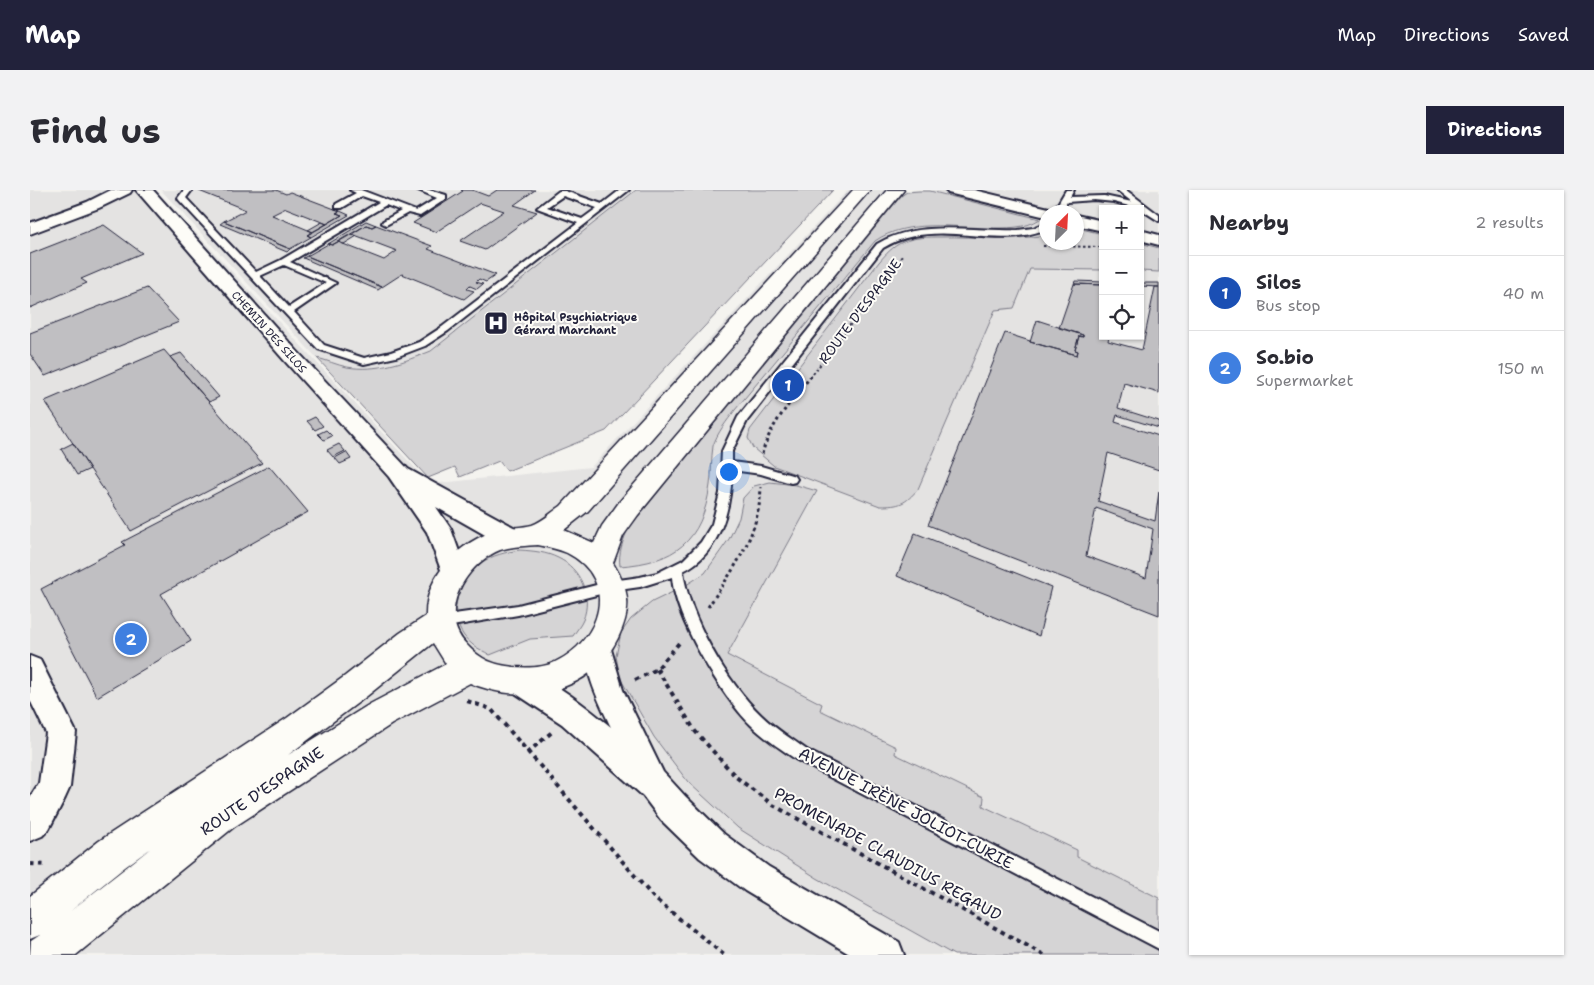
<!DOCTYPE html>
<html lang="en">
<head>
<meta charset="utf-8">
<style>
	:root { --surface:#fff; --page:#f2f2f3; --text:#2b2b33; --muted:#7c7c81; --line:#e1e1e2; --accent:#22223b }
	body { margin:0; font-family:"Shantell Sans",sans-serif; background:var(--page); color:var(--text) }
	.controls { position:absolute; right:15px; top:15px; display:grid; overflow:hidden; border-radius:0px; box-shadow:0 1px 4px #0004 }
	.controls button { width:45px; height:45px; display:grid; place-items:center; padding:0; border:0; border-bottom:1px solid var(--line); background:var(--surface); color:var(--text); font:25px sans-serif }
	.compass { position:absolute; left:1009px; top:15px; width:45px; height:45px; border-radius:50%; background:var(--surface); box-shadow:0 1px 4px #0004; rotate:24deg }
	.you { position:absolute; left:698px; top:281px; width:18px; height:18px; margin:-12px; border:4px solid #fff; border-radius:50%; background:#1a73e8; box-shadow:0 0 0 8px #1a73e833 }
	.badge { display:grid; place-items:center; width:32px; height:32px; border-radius:50%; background:var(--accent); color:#fff; font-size:16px; font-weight:700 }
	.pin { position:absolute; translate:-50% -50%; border:2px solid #fff; box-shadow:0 1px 5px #0006 }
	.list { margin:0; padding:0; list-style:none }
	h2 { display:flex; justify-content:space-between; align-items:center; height:65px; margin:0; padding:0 20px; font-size:21px }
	h2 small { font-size:16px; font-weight:400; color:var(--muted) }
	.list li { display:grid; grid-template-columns:32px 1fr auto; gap:15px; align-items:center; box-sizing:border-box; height:75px; padding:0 20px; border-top:1px solid var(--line) }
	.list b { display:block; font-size:19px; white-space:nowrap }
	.list p { margin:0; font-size:16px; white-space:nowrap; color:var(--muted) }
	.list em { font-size:16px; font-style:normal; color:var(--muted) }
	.icon { flex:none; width:28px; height:28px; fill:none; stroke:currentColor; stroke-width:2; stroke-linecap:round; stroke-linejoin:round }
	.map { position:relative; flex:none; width:1129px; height:765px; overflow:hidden; border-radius:0px }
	header { display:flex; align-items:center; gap:30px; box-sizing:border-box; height:70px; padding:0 25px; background:var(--accent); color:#fff }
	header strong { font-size:24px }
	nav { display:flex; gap:28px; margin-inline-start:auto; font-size:18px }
	.intro { display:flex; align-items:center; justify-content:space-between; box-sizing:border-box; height:120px; padding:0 30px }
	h1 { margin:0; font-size:35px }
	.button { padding:12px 22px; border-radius:0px; background:var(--accent); color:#fff; font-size:18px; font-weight:700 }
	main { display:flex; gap:30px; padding:0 30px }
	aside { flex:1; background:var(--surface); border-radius:0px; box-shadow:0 1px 4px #0004 }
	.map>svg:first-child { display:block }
	.built { fill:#e4e3e2; fill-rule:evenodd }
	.green { fill:#d5d4d5; stroke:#7c7b88 }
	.building { fill:#c0bfc2; stroke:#22223b; fill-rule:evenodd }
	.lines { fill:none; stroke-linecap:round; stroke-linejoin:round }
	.service-casing { stroke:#22223b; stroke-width:4 }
	.minor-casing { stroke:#22223b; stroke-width:4 }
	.primary-casing { stroke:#22223b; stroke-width:3 }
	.path-far2 { stroke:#22223b; stroke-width:2; stroke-dasharray:2.5 2.5; stroke-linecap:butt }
	.path-far1 { stroke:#22223b; stroke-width:3; stroke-dasharray:3 3; stroke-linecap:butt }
	.path { stroke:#22223b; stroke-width:4; stroke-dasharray:4.5 4.5; stroke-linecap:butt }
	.service { fill:#fdfcf7; fill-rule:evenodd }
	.minor { fill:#fdfcf7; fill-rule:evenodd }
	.primary { fill:#fdfcf7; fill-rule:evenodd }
	.labels { text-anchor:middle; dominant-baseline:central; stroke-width:4; stroke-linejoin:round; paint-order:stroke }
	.far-poi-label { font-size:11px; font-weight:bold; fill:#22223b; stroke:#fdfcf7; text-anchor:start }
	.far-street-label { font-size:11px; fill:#22223b; stroke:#fdfcf7 }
	.street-label { font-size:14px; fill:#22223b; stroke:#fdfcf7 }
	.near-street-label { font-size:16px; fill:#22223b; stroke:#fdfcf7 }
</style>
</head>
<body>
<header>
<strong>Map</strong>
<nav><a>Map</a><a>Directions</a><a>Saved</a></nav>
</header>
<div class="intro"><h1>Find us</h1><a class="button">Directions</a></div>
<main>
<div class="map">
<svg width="1129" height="765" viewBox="0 0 1129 765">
	<rect width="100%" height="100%" fill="#f4f3ef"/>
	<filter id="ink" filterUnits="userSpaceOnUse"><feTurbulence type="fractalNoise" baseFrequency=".02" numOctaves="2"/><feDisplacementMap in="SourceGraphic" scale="10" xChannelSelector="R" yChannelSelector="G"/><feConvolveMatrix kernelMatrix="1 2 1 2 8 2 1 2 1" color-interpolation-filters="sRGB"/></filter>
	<g filter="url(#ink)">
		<!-- built -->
		<path class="built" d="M0 0H126L400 294 561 277 818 0H1129V765H0ZM1073 19H1110V146H1073ZM1016 22H1046V52H1016Z
			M131 0H803L477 281 469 271 430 287 425 277 398 288Z"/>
		<!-- green -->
		<path class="green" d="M606 0H803L576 241 477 281 469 271 430 287 425 277 398 288 287 168C296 170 307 175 317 177 346 182 374 172 401 161Z
			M889 1H900L1010 29C995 39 976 38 958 38 922 37 877 29 845 51L705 220C697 231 687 243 683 256 681 268 682 283 680 295 672 352 645 372 590 376 588 363 593 351 598 339L871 6 877 2Z
			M1047 38 1073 44V80L1000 79 984 118 965 120 888 299C875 314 870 316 850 316L744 276 723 258 718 248 720 240 849 72C856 64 863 56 873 52 885 47 898 47 911 47 946 46 982 51 1016 45V52H1046Z
			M1110 53 1129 58V82L1110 81Z
			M740 292 766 295 787 301 697 465 792 514 790 520 866 557 865 564 954 607 953 616 1047 660V667L1129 708V765H924L787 688 708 638 658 592 624 547 590 488 586 466 591 443 601 429 622 412 653 397 675 383 699 349 709 328 713 308 724 296Z
			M490 360C504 361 516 362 528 368 550 378 563 406 553 430 551 435 546 441 543 446L500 449 460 465C454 461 448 459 443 455 414 433 425 392 451 373 462 365 477 362 490 360Z"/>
		<!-- building -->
		<path class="building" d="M171 0H246L256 4 260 2 310 21 306 23 312 25 297 34 256 18 242 25 283 42 277 45 281 47 260 59 194 31 216 20 169 1Z
			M431 0H442L458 6 467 0H505L484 15 507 22 455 60 430 51 474 21 450 13 406 42 383 33 433 1Z
			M310 21 319 25 281 47 277 45 312 25 306 23Z
			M194 31 260 59 257 62 190 34Z
			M336 31 346 35 342 37 336 35 302 55 298 54Z
			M292 32 297 34 283 42 278 40Z
			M74 35 112 63 51 89 57 93 0 118V64Z
			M336 35 342 37 346 35 402 56 398 59 466 85 456 92 449 89 446 92 453 94 447 99 440 96 437 99 444 101 434 109 372 84 352 97 277 66 298 54 302 55 308 52 354 70 367 61 322 44Z
			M322 44 327 46 314 54 308 52Z
			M277 66 352 97 348 100 273 68Z
			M1045 91 1073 92V95L1044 94Z
			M1110 93H1129V97L1110 96Z
			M1044 94 1073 95V146H1079L1078 151 1112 160 1125 97H1129V203L1094 193 1088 218 1129 231V238L1087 225 1085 232 1129 246V280L1078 263 1068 311 1125 331 1129 301V425L898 335 975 143 1000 151V152L1047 165 1048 161 1045 160 1049 146 1053 147V145L1029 138ZM1066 318 1123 339 1116 388 1056 366Z
			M117 98 149 132 15 186 0 164V143Z
			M1007 130 1053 145V147L1049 146 1045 160 1048 161 1047 165 1000 152Z
			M134 160 232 273 101 341 15 211Z
			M151 163 189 207 179 212 140 167Z
			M285 227 293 236 285 240 277 231Z
			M296 240 302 246 294 250 288 244Z
			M43 253 60 279 47 285 31 259Z
			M309 254 315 261 303 267 297 260Z
			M316 262 321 269 310 274 305 268Z
			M239 276 278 322 131 404 161 451 67 507 11 399 95 355 92 352Z
			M885 343 1021 397 1009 446 867 386Z"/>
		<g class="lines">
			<!-- service casing -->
			<g class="service-casing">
				<path id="service" d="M154 0H162L156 8 226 82 251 70 349 12 332 6 312 18H306V14L326 3 320 0H331L386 21 407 8 388 0H399L416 5V9L390 26 378 23 356 35 352 33 353 31 371 21 356 15 260 72 306 93 264 122 294 155 334 168 361 162 389 152 412 137 548 33 507 18 529 1H535L572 14 590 0H599L418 141 395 156 366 167 334 174 288 159 149 10 148 8ZM533 6 567 18 552 29 517 17ZM254 75 296 93 259 117 230 86Z
					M1036 0H1044L1040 7 1074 6 1102 12 1087 0H1096L1129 25V31L1110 19 1084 12 1064 10 1037 12 1031 22H1023Z
					M1016 33V38L1014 40C962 60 906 26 853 58L717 231 702 261V272L731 276 765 286 767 289 765 292 761 293 731 284 702 280C701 317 691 363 653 381 659 428 697 492 731 525 745 539 762 549 777 560L1129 741V759L767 570C751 559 734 548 721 535 691 505 645 429 642 387L610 397 582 401 488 425 410 438 405 436 403 432 405 428 410 426 488 415 582 391 610 387 627 383 653 370 671 352 682 334 690 303 692 261 708 227 847 54C890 29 941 42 988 40L1003 38Z"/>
			</g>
			<!-- minor casing -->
			<g class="minor-casing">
				<path id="minor" d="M81 0H102L100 3 69 18 0 44V33L57 12Z
					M106 0H123L267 161 378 279 489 340 493 347 489 354 480 357 471 354 406 317 421 339 436 381 432 388 423 392 414 388 397 342 359 287 253 169Z
					M916 0H944L1023 19 1025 22H1016V27L918 3Z
					M1046 25 1073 31V41L1046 35Z
					M1110 40 1129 45V55L1110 50Z
					M568 446 578 449 593 500 633 582 655 606 694 644 739 677 869 752 874 765H821L715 701 670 668 631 630 613 606 532 534 482 501 477 492 482 483 492 479C525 491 554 515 581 537 571 516 548 471 558 449Z
					M0 466 10 470 46 542 40 597 35 608 19 639 12 646 0 651V607L9 593 16 543 0 510Z"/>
			</g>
			<!-- primary casing -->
			<g class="primary-casing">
				<path id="primary" d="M823 0H840L558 321 534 340 564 353 572 336 590 311 857 0H874L608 325 593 346 583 373C600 401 602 419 588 448 560 505 493 515 440 493L362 534 204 637 46 765H0L1 751 10 745 0 749V706L69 651 257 528 315 486 370 443 396 426C395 384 431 351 468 340 479 337 491 338 502 335 512 332 522 322 531 316ZM508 355C518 357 528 359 537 363 590 390 571 451 525 472 513 478 497 478 484 477 464 475 451 470 437 455 406 424 435 374 470 360 482 356 496 356 508 355ZM403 453 416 474 340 514 258 565 337 506ZM121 658 39 722 95 677Z"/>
			</g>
			<!-- path-far2 -->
			<path class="path-far2" d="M1013 56 1073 57
				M780 188 872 66"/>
			<!-- path-far1 -->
			<path class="path-far1" d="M732 264C740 234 762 211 781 186
				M678 417C704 378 729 346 731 297"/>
			<!-- path -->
			<path class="path" d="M627 479 665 541 706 587 743 615 1014 765
				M605 490 627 479 649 453
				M437 511 461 519 624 708 694 765
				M497 563 522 542
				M0 674 16 675"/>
			<!-- service -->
			<use href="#service" class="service"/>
			<!-- minor -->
			<use href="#minor" class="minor"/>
			<!-- primary -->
			<use href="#primary" class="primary"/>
		</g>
	</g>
	<!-- icons -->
	<defs>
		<g id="hospital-square" transform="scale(1.25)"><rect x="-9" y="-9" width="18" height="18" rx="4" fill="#22223b" stroke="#fdfcf7"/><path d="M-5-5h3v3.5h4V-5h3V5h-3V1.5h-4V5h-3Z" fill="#fff"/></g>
	</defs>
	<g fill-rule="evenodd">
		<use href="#hospital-square" x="466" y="133"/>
	</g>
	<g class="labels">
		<!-- far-poi labels -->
		<g class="far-poi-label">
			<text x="484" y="127">Hôpital Psychiatrique<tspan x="484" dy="13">Gérard Marchant</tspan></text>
		</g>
		<!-- far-street labels -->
		<g class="far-street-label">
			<text transform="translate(239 142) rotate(48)">CHEMIN DES SILOS</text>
		</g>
		<!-- street labels -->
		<g class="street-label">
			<text transform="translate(830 121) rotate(-53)">ROUTE D'ESPAGNE</text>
		</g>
		<!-- near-street labels -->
		<g class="near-street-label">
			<text transform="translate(232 601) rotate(-34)">ROUTE D'ESPAGNE</text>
			<text transform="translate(876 618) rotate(28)">AVENUE IRÈNE JOLIOT-CURIE</text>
			<text transform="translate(858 664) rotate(29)">PROMENADE CLAUDIUS REGAUD</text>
		</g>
	</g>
</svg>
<div class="controls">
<button>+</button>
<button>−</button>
<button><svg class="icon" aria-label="locate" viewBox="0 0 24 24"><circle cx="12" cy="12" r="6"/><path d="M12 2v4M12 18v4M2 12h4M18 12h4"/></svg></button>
</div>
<svg class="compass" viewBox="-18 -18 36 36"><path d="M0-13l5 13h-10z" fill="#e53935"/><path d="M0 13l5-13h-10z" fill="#7c7c81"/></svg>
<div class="you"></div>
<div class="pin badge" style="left:758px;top:195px;background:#1a4fb4">1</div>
<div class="pin badge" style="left:101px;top:449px;background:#3f7fe0">2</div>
</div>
<aside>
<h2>Nearby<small>2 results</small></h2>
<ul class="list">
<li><span class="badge" style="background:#1a4fb4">1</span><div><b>Silos</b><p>Bus stop</p></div><em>40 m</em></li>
<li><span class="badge" style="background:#3f7fe0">2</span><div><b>So.bio</b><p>Supermarket</p></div><em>150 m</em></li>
</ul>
</aside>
</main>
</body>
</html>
